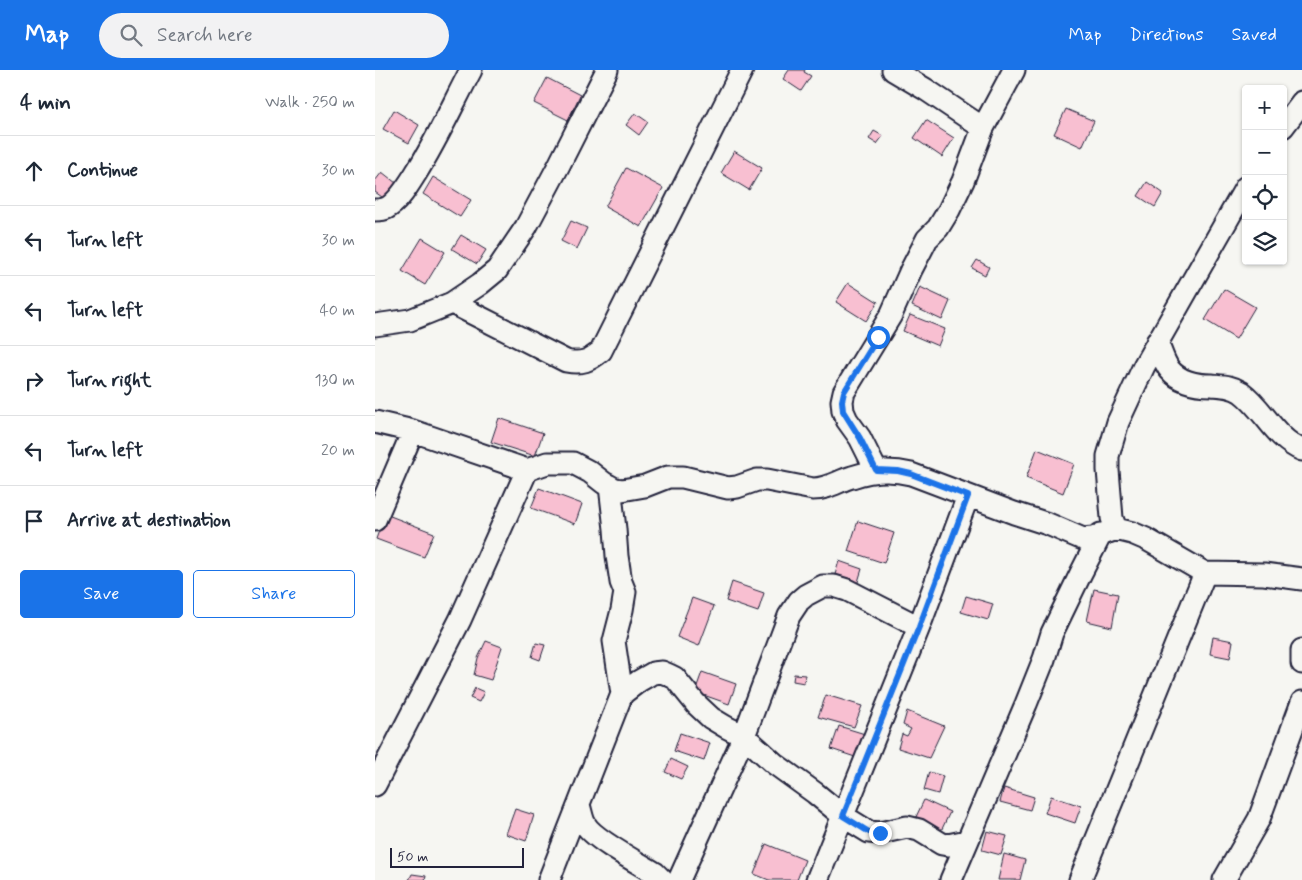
<!DOCTYPE html>
<html lang="en">
<head>
<meta charset="utf-8">
<style>
	:root { --surface:#fff; --page:#f2f2f3; --text:#1f2937; --muted:#747a83; --line:#e0e1e3; --accent:#1a73e8 }
	body { margin:0; font-family:Mynerve,sans-serif; background:var(--page); color:var(--text) }
	.controls { position:absolute; right:15px; top:15px; display:grid; overflow:hidden; border-radius:5px; box-shadow:0 1px 4px #0004 }
	.controls button { width:45px; height:45px; display:grid; place-items:center; padding:0; border:0; border-bottom:1px solid var(--line); background:var(--surface); color:var(--text); font:25px sans-serif }
	.scale { position:absolute; left:15px; bottom:12px; width:134px; box-sizing:border-box; padding-left:5px; border:2px solid #22223b; border-top:0; font-size:14px; line-height:18px; white-space:nowrap; color:#22223b; -webkit-text-stroke:4px #f6f6f2; paint-order:stroke }
	.stop { position:absolute; width:15px; height:15px; margin:-11px; border:4px solid #1a73e8; border-radius:50%; background:#fff }
	.stop.end { background:#1a73e8; border-color:#fff; box-shadow:0 1px 5px #0008 }
	.list { margin:0; padding:0; list-style:none }
	h2 { display:flex; justify-content:space-between; align-items:center; height:65px; margin:0; padding:0 20px; font-size:21px }
	h2 small { font-size:16px; font-weight:400; color:var(--muted) }
	.list li { display:grid; grid-template-columns:32px 1fr auto; gap:15px; align-items:center; box-sizing:border-box; height:70px; padding:0 20px; border-top:1px solid var(--line) }
	.list b { display:block; font-size:19px; white-space:nowrap }
	.list em { font-size:16px; font-style:normal; color:var(--muted) }
	.actions { display:flex; gap:10px; padding:15px 20px }
	.actions a { flex:1; padding:11px 0; border:1px solid var(--accent); border-radius:5px; text-align:center; font-size:18px; color:var(--accent) }
	.actions .main { background:var(--accent); color:#fff }
	.icon { flex:none; width:28px; height:28px; fill:none; stroke:currentColor; stroke-width:2; stroke-linecap:round; stroke-linejoin:round }
	.map { position:relative; flex:none; width:927px; height:810px; overflow:hidden }
	header { display:flex; align-items:center; gap:30px; box-sizing:border-box; height:70px; padding:0 25px; background:var(--accent); color:#fff }
	header strong { font-size:24px }
	nav { display:flex; gap:28px; margin-inline-start:auto; font-size:18px }
	.search { width:350px; height:45px; background:var(--page); display:flex; align-items:center; gap:12px; box-sizing:border-box; padding:0 18px; border-radius:28px; color:var(--muted); font-size:19px }
	main { display:flex }
	aside { flex:1; background:var(--surface) }
	.map>svg:first-child { display:block }
	.building { fill:#f8bfd1; stroke:#22223b }
	.lines { fill:none; stroke-linecap:round; stroke-linejoin:round }
	.minor-casing { stroke:#22223b; stroke-width:25 }
	.minor { stroke:#f6f6f2; stroke-width:21 }
	.route { stroke:#1a73e8; stroke-width:6 }
</style>
</head>
<body>
<header>
<strong>Map</strong>
<div class="search"><svg class="icon" aria-label="search" viewBox="0 0 24 24"><circle cx="10" cy="10" r="6"/><path d="M15 15l6 6"/></svg>Search here</div>
<nav><a>Map</a><a>Directions</a><a>Saved</a></nav>
</header>
<main>
<aside>
<h2>4 min<small>Walk · 250 m</small></h2>
<ul class="list">
<li><svg class="icon" aria-label="ahead" viewBox="0 0 24 24"><path d="M12 20V5M6 11l6-6 6 6"/></svg><div><b>Continue</b></div><em>30 m</em></li>
<li><svg class="icon" aria-label="left" viewBox="0 0 24 24"><path d="M17 20v-9H6M10 6l-5 5 5 5"/></svg><div><b>Turn left</b></div><em>30 m</em></li>
<li><svg class="icon" aria-label="left" viewBox="0 0 24 24"><path d="M17 20v-9H6M10 6l-5 5 5 5"/></svg><div><b>Turn left</b></div><em>40 m</em></li>
<li><svg class="icon" aria-label="right" viewBox="0 0 24 24"><path d="M7 20v-9h11M14 6l5 5-5 5"/></svg><div><b>Turn right</b></div><em>130 m</em></li>
<li><svg class="icon" aria-label="left" viewBox="0 0 24 24"><path d="M17 20v-9H6M10 6l-5 5 5 5"/></svg><div><b>Turn left</b></div><em>20 m</em></li>
<li><svg class="icon" aria-label="arrive" viewBox="0 0 24 24"><path d="M6 21V4h12l-3 4 3 4H6"/></svg><div><b>Arrive at destination</b></div></li>
</ul>
<div class="actions"><a class="main">Save</a><a>Share</a></div>
</aside>
<div class="map">
<svg width="927" height="810" viewBox="0 0 927 810">
	<rect width="100%" height="100%" fill="#f6f6f2"/>
	<filter id="ink" filterUnits="userSpaceOnUse"><feTurbulence type="fractalNoise" baseFrequency=".02" numOctaves="2"/><feDisplacementMap in="SourceGraphic" scale="10" xChannelSelector="R" yChannelSelector="G"/><feConvolveMatrix kernelMatrix="1 2 1 2 8 2 1 2 1" color-interpolation-filters="sRGB"/></filter>
	<g filter="url(#ink)">
		<!-- building -->
		<path class="building" d="M414 0H430L429 2 436 6 426 21 408 9Z
			M172 8 205 25 193 50 159 33Z
			M691 39 719 51 707 77 679 64Z
			M19 40 44 55 34 73 8 59Z
			M260 43 273 52 264 65 251 55Z
			M551 50 579 68 567 87 539 68Z
			M499 61 508 66 502 74 494 69Z
			M359 81 387 98 374 120 346 103Z
			M251 98 288 118 266 157 230 137Z
			M7 102 26 117 14 132 0 122V111Z
			M58 107 96 130 85 147 48 124Z
			M772 112 788 123 780 137 763 126Z
			M196 151 212 158 202 179 186 171Z
			M86 165 111 180 102 194 77 179Z
			M47 168 70 182 50 215 27 201Z
			M602 190 614 197 610 205 597 198Z
			M473 213 503 232 491 251 461 232Z
			M545 217 575 231 567 250 537 236Z
			M849 219 880 237 861 269 830 250Z
			M535 245 570 259 563 276 528 261Z
			M124 348 168 363 160 386 116 372Z
			M662 379 699 394 688 423 651 408Z
			M164 418 207 434 200 454 156 438Z
			M10 444 59 463 49 487 1 469Z
			M483 451 519 463 509 493 473 481Z
			M464 491 487 499 482 515 459 508Z
			M357 512 389 523 383 542 351 531Z
			M719 519 743 524 737 557 712 551Z
			M591 526 618 534 613 550 586 542Z
			M317 528 339 536 324 576 302 567Z
			M838 567 858 571 855 588 835 584Z
			M111 571 127 577 116 610 99 605 103 588Z
			M161 573 170 575 165 590 157 587Z
			M327 602 361 614 354 634 320 622Z
			M419 604 430 605 429 613 418 611Z
			M100 618 109 622 104 632 95 628Z
			M451 625 487 636 479 657 443 647Z
			M532 641 569 656 554 688 523 678 527 664 532 666 536 659 528 655Z
			M464 656 490 664 480 687 456 679Z
			M305 663 335 673 329 691 299 681Z
			M296 689 313 697 306 709 290 702Z
			M554 702 568 706 563 724 549 720Z
			M629 718 659 727 655 740 625 732Z
			M676 726 706 736 700 753 670 743Z
			M549 730 575 742 566 761 540 749Z
			M140 739 159 745 151 771 131 764Z
			M612 761 632 766 626 785 607 780Z
			M391 774 430 790 422 810H394L379 804Z
			M629 784 650 790 645 810H623Z
			M37 804 51 806 50 810H34Z"/>
		<g class="lines">
			<!-- minor casing -->
			<g class="minor-casing">
				<path id="minor" d="M518 0 550 19 608 58
					M908 57 927 32
					M0 140C5 140 10 140 15 136 26 128 34 114 41 103 62 70 78 34 96 0
					M77 233 191 291C207 294 214 291 226 281L367 0
					M0 255 35 250 77 233 105 214 122 200 151 157 184 95 232 0
					M782 272C786 281 789 293 795 300 805 312 823 315 837 315 848 316 857 316 866 322 889 339 900 369 927 380
					M0 352 38 361 152 400 172 393H198L215 402 229 413 240 419 247 420 270 416 293 407H308L353 418 362 417 382 410H392L438 419C453 419 463 411 477 407 497 400 516 399 536 404L639 443 673 454 708 469 718 468 741 459 757 463 771 469 830 503 889 504 927 509
					M501 400 485 368 472 350 468 341 467 331 469 322 516 245 536 200 552 169 563 158 574 140 588 111 608 58 639 0
					M0 450 38 361
					M741 459 737 448 733 400V386L743 352 769 296 871 117
					M927 580V593
					M247 624 264 611 278 603 287 602 294 605 300 608 321 634 336 648 351 657 369 666 400 694 440 723 468 746 494 762 505 763 532 757 544 760 567 774 573 775 592 771
					M0 715 85 550 152 400
					M204 735C206 741 207 749 210 754 217 768 265 794 280 803L287 810
					M174 810 247 624 239 571 247 540 250 522 246 512 242 486 240 459 235 416
					M304 810 369 666 414 546 424 531 431 525 448 516H459L472 520 544 557
					M442 810 544 557 593 426
					M576 810 651 634 669 589 677 563 706 503 726 464
					M705 810 830 503
					M849 810 884 749 927 632"/>
			</g>
			<!-- minor -->
			<use href="#minor" class="minor"/>
		</g>
	</g>
	<g class="lines" filter="url(#ink)">
		<!-- route -->
		<path class="route" d="M503 267 469 322 467 331 468 341 485 368 501 400 523 401 536 404 593 426 544 557 468 746 494 762 505 763"/>
	</g>
</svg>
<div class="controls">
<button>+</button>
<button>−</button>
<button><svg class="icon" aria-label="locate" viewBox="0 0 24 24"><circle cx="12" cy="12" r="6"/><path d="M12 2v4M12 18v4M2 12h4M18 12h4"/></svg></button>
<button><svg class="icon" aria-label="layers" viewBox="0 0 24 24"><path d="M12 4l9 5-9 5-9-5zM3 14l9 5 9-5"/></svg></button>
</div>
<div class="scale">50 m</div>
<div class="stop" style="left:503px;top:267px"></div>
<div class="stop end" style="left:505px;top:763px"></div>
</div>
</main>
</body>
</html>
